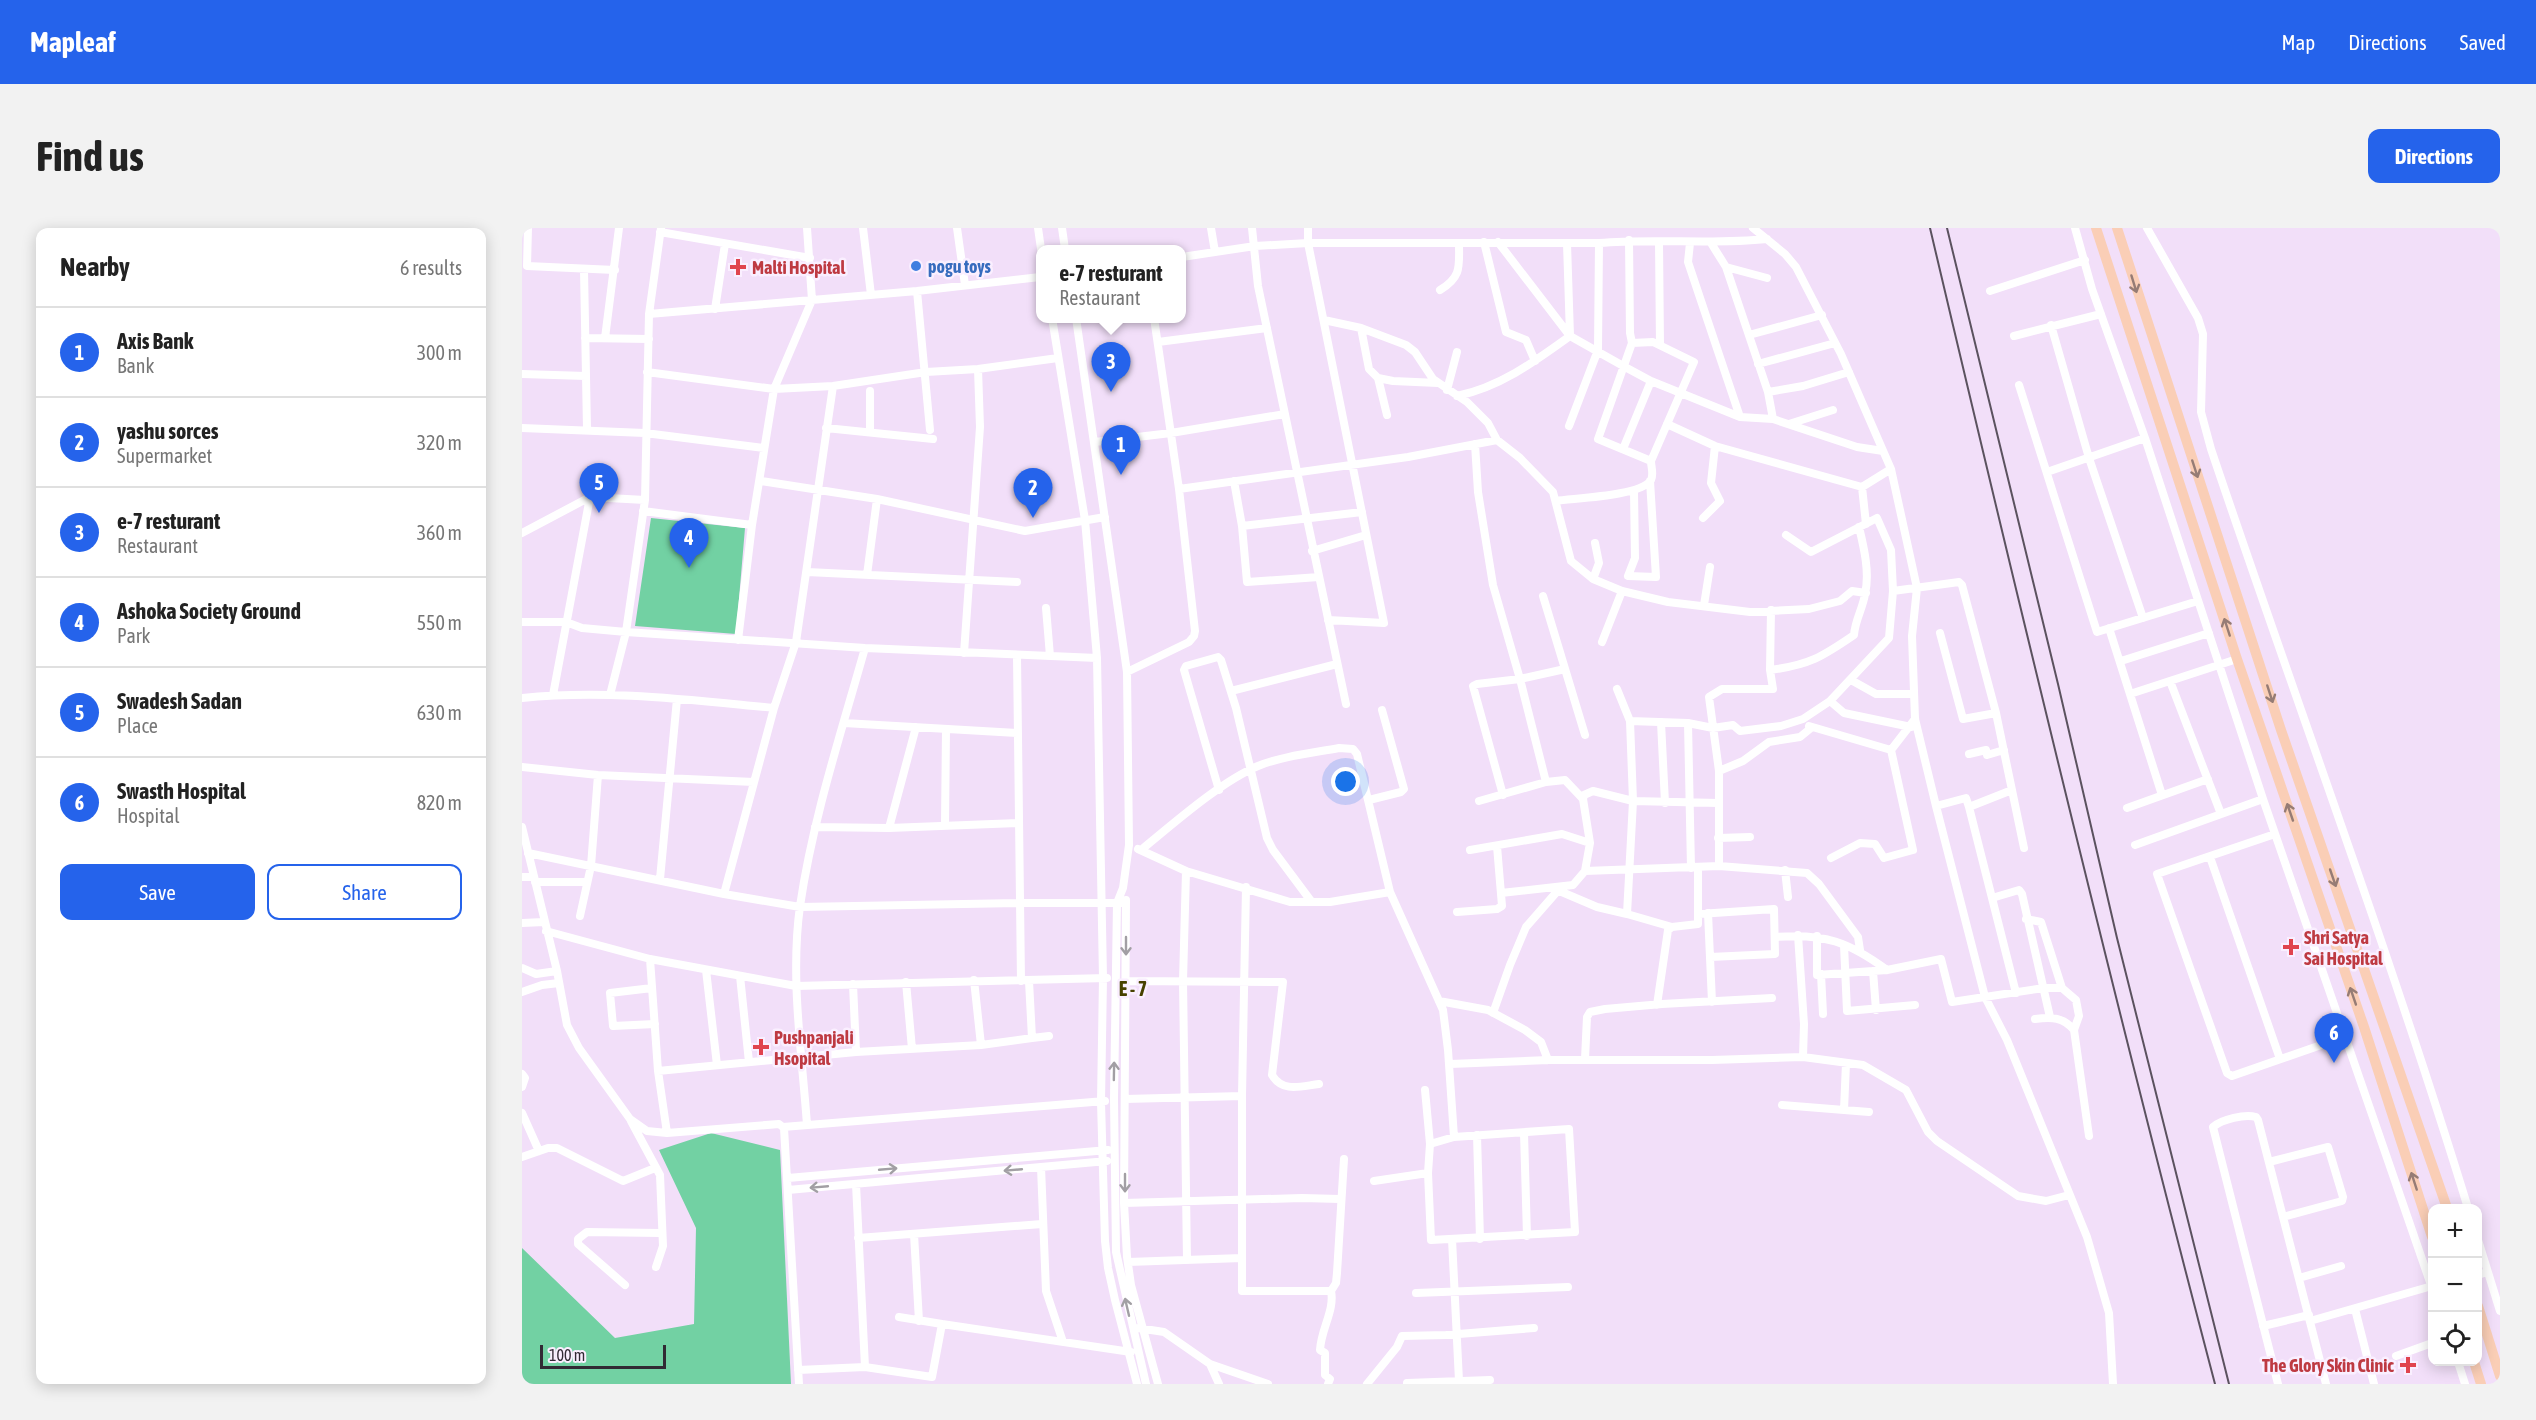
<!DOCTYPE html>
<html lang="en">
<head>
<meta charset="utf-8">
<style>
	:root { --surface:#fff; --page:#f2f2f2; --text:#222; --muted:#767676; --line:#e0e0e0; --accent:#2563eb }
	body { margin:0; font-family:"Asap Condensed",sans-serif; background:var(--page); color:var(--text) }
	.controls { position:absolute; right:18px; bottom:18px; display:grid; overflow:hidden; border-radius:12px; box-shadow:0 3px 15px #0003 }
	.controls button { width:54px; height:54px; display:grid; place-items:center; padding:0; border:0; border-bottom:2px solid var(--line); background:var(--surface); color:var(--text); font:30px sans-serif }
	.scale { position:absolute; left:18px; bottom:15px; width:126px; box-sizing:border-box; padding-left:6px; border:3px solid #312a34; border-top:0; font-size:16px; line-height:21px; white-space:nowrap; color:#312a34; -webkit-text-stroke:4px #faefff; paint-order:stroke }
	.you { position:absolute; left:824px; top:554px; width:21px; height:21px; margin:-15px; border:4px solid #fff; border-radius:50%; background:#1a73e8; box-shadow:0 0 0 9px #1a73e833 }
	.badge { display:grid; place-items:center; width:39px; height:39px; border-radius:50%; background:var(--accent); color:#fff; font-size:20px; font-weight:700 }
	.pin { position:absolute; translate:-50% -50px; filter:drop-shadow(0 2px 3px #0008) }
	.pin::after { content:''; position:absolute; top:32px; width:21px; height:18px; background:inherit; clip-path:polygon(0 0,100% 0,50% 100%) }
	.popup { position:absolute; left:514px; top:17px; width:150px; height:78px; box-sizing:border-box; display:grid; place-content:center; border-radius:12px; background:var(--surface); filter:drop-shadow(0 2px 4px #0005); font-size:20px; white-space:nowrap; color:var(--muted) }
	.popup b { font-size:22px; color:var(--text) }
	.popup::after { content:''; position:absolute; left:50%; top:100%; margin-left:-12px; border:12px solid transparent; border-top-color:var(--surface) }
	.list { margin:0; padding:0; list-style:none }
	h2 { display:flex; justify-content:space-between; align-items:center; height:78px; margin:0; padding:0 24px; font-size:26px }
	h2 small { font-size:20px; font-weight:400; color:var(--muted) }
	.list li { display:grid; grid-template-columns:39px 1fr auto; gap:18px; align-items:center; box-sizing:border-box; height:90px; padding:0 24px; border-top:2px solid var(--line) }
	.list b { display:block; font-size:22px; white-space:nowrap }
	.list p { margin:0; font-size:20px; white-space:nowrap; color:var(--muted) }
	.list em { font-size:20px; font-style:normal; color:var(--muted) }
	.actions { display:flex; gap:12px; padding:18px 24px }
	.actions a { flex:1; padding:14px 0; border:2px solid var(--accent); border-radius:12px; text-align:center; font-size:21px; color:var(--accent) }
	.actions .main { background:var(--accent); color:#fff }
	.icon { flex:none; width:33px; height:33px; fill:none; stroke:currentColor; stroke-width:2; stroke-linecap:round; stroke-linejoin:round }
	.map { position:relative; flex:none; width:1978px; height:1156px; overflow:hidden; border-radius:12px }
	header { display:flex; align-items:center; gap:36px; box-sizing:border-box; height:84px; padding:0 30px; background:var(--accent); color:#fff }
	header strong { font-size:28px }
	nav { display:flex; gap:33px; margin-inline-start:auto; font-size:21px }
	.intro { display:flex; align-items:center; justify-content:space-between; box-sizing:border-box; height:144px; padding:0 36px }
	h1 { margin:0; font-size:42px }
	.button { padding:15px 27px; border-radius:12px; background:var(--accent); color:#fff; font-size:21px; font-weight:700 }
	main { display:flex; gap:36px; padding:0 36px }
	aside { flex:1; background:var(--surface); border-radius:12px; box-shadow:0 3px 15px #0003 }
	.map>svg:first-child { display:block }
	.green { fill:#72d1a3 }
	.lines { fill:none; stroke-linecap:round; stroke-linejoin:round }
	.minor { stroke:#fff; stroke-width:8 }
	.major { stroke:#faceb6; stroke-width:10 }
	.rail { stroke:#5b525f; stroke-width:2 }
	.oneway { stroke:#967c75 }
	.oneway2 { stroke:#a29fa4 }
	.shop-dot { fill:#3f7fe0; stroke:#faefff; stroke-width:2 }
	.health-dot { fill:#e0444e; stroke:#faefff; stroke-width:2 }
	.labels { text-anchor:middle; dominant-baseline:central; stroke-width:5; stroke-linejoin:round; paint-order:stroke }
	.shop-label { font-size:18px; font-weight:bold; fill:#366cbe; stroke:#faefff; text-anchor:start }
	.health-label { font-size:18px; font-weight:bold; fill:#be3a42; stroke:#faefff; text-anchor:start }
	.neighbourhood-label { font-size:20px; font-weight:bold; fill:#484200; stroke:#faefff }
</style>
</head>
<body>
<header>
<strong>Mapleaf</strong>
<nav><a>Map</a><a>Directions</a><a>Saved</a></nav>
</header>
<div class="intro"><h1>Find us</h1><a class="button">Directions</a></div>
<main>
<aside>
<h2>Nearby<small>6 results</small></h2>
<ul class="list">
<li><span class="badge">1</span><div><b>Axis Bank</b><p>Bank</p></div><em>300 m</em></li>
<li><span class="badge">2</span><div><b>yashu sorces</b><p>Supermarket</p></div><em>320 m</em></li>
<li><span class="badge">3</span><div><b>e-7 resturant</b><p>Restaurant</p></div><em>360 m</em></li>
<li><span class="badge">4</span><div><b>Ashoka Society Ground</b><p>Park</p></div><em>550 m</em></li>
<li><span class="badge">5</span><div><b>Swadesh Sadan</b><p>Place</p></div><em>630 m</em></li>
<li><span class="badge">6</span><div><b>Swasth Hospital</b><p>Hospital</p></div><em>820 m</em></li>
</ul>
<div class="actions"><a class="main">Save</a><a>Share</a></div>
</aside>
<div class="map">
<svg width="1978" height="1156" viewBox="0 0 1978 1156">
	<rect width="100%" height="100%" fill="#f2dff9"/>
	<!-- green -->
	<path class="green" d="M129 290 223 300 214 406 113 398Z
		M189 905 258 922 269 1156H0V1020L93 1110 172 1096 174 1000 137 922Z"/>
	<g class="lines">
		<!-- minor -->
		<path class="minor" d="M6 0 5 38 93 42
			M341 0 349 67
			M435 0 443 57
			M516 0 519 21
			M540 0 543 21
			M689 0 693 24
			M730 0 736 58 824 476
			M786 0V15L862 395 806 392
			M1231 0 1263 26 1274 39 1319 126 1369 241 1395 360 1390 408 1393 491 1414 578 1463 769 1485 812 1565 1009 1587 1085 1591 1156
			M1553 0 1570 61 1623 210 1741 571 1910 1060
			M1625 0 1676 90 1681 106 1679 184 1689 221C1774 474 1868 725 1946 980
			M138 4 288 30
			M1107 12 1108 105 1110 115 1076 211 1129 233
			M962 14 984 104 1004 112 1013 133
			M976 14 1048 108 1103 139 1129 153 1218 189 1251 191 1335 219 1361 223
			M1137 14 1138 117
			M1168 15 1166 34 1218 189
			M1189 15 1204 39 1245 50
			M660 29 733 18 786 15H1077C1133 10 1189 17 1245 11
			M1204 39 1246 164 1251 191
			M62 42 65 201
			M918 62C940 49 937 38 937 15
			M395 63 408 202
			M1468 63 1563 32
			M193 81 203 16
			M127 86 395 63 518 49
			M530 90 563 292 575 430 581 750 579 874 583 1013 586 1040 593 1072 615 1156
			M554 90 605 444 607 617 601 660 595 675 592 871 594 1024 624 1156
			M802 92 839 100 884 117 893 124 911 151 945 174 966 195 975 212
			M1529 97 1567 230 1621 390
			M839 100 847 141 856 150 865 187
			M1227 107 1300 87
			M1492 108 1579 86
			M63 110 127 111
			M83 110 97 0
			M636 114 745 100
			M1236 136 1313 115
			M125 144 252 161 311 158 404 144 456 141 536 130
			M0 146 64 148
			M856 150 871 153 916 155
			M1497 157 1575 404 1676 373
			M925 162 935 124
			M348 163V204
			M1246 164 1281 158 1327 144
			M935 168C978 159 1012 134 1048 108L1045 15
			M1145 196 1193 218 1340 259 1369 241
			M1267 196 1311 182
			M1047 198 1076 122 1077 15
			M0 200 123 205 242 220
			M304 200 411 211
			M573 214 649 205 763 186
			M953 216 956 264 971 357 998 451 955 456 951 458 981 567
			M1101 221 1129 153
			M1525 244 1623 210
			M239 253 355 271 503 303 583 289
			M712 253 720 298 725 354 797 349
			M1340 259 1344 296
			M657 261 886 229 975 212 998 230 1031 264 1049 333 1071 351 1100 363 1146 374 1228 384 1287 381 1318 373 1330 363 1344 365
			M1112 263 1113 330 1106 348 1134 349 1128 253
			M1034 273C1054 270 1119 268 1129 252 1132 246 1129 239 1129 233L1172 134 1131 114 1110 115
			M121 283 230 297
			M1181 290 1198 273 1189 255 1193 218
			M720 298 840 284
			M0 305 68 269 123 272
			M790 323 844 307
			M285 344 495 354
			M345 347 355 271
			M1071 351 1077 335 1073 315
			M1371 363 1437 354 1440 357 1474 485 1502 620
			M1021 368 1063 507
			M1182 377 1188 339
			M524 380 528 428
			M0 394H44L60 400 104 404 343 420 575 430
			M1587 400 1640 567
			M1418 405 1441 491 1474 485
			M216 412 230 297 252 161 290 72 285 0
			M1080 414 1100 363
			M442 425 458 199 456 141
			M495 428 499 753
			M1599 433 1687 405
			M1043 441 998 451 1024 554 1043 552 1061 571
			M1248 442C1287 437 1300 429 1332 407 1333 392 1341 380 1343 366 1348 345 1342 320 1337 299
			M605 444 667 414 672 408 673 403 657 261 632 90
			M1329 452 1354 466H1392
			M1648 453 1699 586
			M709 463 815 436
			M1608 466 1715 431
			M31 467 68 269
			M88 467 104 404 123 272 127 86 139 0
			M0 470C84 461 168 472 252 480
			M1308 473 1322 485 1389 499
			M1108 493 1166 495 1191 500 1211 497 1218 503 1259 498 1281 491 1308 473 1367 410 1371 363 1369 322 1355 290 1289 324 1264 307
			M1139 494 1143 575
			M322 495 495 505
			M1166 495 1169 640
			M1287 498 1369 522
			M1447 526 1464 522 1465 527 1482 522
			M0 539 76 547 232 554
			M1197 543 1221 533 1247 514 1278 509 1289 500
			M697 562 662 442 664 438 696 429 699 432 714 480 745 610 751 622 789 673
			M847 572 879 564 882 561 860 482
			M957 573 1024 554
			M1414 578 1444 570 1447 579 1490 562
			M1447 579 1494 765
			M1605 580 1686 551
			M423 597 424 501
			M0 599 35 743 45 797 57 820 108 891 125 903 145 905 257 896 262 900 277 1156
			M293 599 367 600 497 595
			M367 600 394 499
			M1753 606 1635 646 1705 845 1710 848 1825 808
			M1196 610 1228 609
			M1613 617 1741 571
			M616 621 664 643 768 674H808L868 664
			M619 622C651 596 698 554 736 538 761 528 790 525 817 520L831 521 835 526 868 664 921 782 926 822 932 909 908 916 906 945 909 1012 1053 1004 1047 901 932 909
			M948 622 1040 606 1068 615
			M6 625 202 666 278 679 496 675H604
			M1688 629 1758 831
			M1309 630 1338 615 1353 616 1362 630 1391 622 1369 522 1393 491
			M1197 638V543L1187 469 1200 461H1251L1248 442 1249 382
			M1263 642 1266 669
			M664 643 661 753 665 1032
			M1063 643 1068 615 1061 571 1062 567 1071 563 1111 573 1196 575
			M0 649H12
			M138 651 155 471
			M13 654H65
			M724 659 720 868V1063H809L814 1055 815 1045 822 931
			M1035 662 1075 679 1105 686 1111 573 1108 493 1095 461
			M979 665 1051 657 1063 643 1197 638 1285 645 1297 656 1336 709 1338 722
			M202 666 252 480 274 414 311 158
			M1470 670 1497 662 1500 666 1528 789
			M604 672 602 975 605 1029 609 1057 636 1156
			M935 684 975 681 980 678 975 618
			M1186 685 1190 774
			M1105 686 1150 699
			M1177 686 1252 681 1253 726 1188 729
			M58 688 69 638 76 547
			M1504 691 1519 694 1540 760
			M0 695 22 694
			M24 703 128 731 274 758 585 750
			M1276 707 1282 796 1281 829
			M1295 708V747L1365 742 1419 731 1430 774 1522 760H1540L1554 772 1557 788 1552 802 1567 908
			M1254 709C1302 705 1327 714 1365 742
			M1322 717 1325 783 1393 777
			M128 731 136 843 145 905
			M0 740 14 746 35 743
			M184 742 195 837
			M1351 743 1354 782
			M1299 746 1301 786
			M218 748 227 834
			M452 752 459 817
			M604 753 761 754 750 847C761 865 779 858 797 856
			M384 754 390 821
			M331 756 334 824
			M130 760 88 765 91 798 133 796
			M0 764 20 757 37 755
			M917 773 966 782 1003 802 1019 814 1026 832
			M1135 777 1146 702 1150 699 1176 696V639
			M971 785 988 737 1004 699 1039 659
			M1513 791C1530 789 1541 789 1552 802
			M510 810 527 808
			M1063 831 1065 789 1068 784 1083 781 1140 776 1250 770
			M928 836 1026 832H1190L1281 829 1341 837 1384 862 1406 904 1415 913 1496 968 1524 973 1547 967
			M136 843 334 824 459 817 510 810 507 753
			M0 846 3 850 0 859
			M903 862 908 916
			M603 871 720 868
			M1260 877 1347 884
			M1322 882 1324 835
			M0 885 17 923
			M109 893 138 947 141 1018 134 1039
			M285 897C280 825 268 750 278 678 291 590 319 505 343 420
			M261 899 583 873
			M1002 905 1005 1008
			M955 907 958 1011
			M0 929 26 920H35L101 953 133 940
			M1747 934 1806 919 1821 969 1820 973 1761 989
			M519 939 524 1063 541 1114
			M266 950 586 922
			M852 953 906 945
			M334 956 343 1139
			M266 962 585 933
			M602 975 780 970 818 971
			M392 1006 397 1093
			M336 1010 520 996
			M930 1011 937 1153
			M1956 1012 1978 1083
			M606 1034 720 1030
			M1956 1047 1965 1044
			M1777 1050 1819 1038
			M103 1057 56 1016V1011L65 1004 139 1005
			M894 1065 1046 1059
			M1833 1081 1852 1156
			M377 1089 420 1096
			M1788 1093 1910 1058
			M1741 1098 1787 1087
			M616 1100 642 1104 688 1136 746 1156
			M1874 1128 1910 1115
			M1936 1134 1943 1156
			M688 1136 697 1156
			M276 1142 343 1139 410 1149 420 1096 609 1124
			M885 1155 968 1152
			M806 1156 808 1151 803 1147V1125L798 1122C799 1101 813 1082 809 1063
			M845 1156 875 1119 880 1108 924 1107 1012 1100
			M1756 1156 1692 903 1691 899C1700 891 1723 886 1734 889L1736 892 1804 1156"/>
		<!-- major -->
		<path class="major" d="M1574 0 1715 431 1842 799 1910 1009
			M1595 0 1759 502 1925 980
			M1956 1078 1978 1148
			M1952 1134 1959 1156"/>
		<!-- rail -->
		<path class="rail" d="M1408 0C1499 386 1592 772 1693 1156
			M1425 0 1536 456 1595 710 1707 1156"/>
	</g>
	<!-- one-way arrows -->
	<defs><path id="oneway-shaft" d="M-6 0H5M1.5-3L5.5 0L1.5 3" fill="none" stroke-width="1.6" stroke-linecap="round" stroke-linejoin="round" transform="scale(1.5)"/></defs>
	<g class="oneway">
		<use href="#oneway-shaft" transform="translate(1612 56) rotate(73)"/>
		<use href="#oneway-shaft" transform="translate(1673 241) rotate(72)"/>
		<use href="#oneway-shaft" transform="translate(1705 399) rotate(-108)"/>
		<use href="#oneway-shaft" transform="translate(1748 466) rotate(72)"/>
		<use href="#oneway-shaft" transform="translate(1768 584) rotate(-109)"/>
		<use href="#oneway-shaft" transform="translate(1811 650) rotate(71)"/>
		<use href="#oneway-shaft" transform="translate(1831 768) rotate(-109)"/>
		<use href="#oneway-shaft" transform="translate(1892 953) rotate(-108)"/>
	</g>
	<g class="oneway2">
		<use href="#oneway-shaft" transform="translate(604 718) rotate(90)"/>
		<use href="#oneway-shaft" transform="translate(592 843) rotate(-89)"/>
		<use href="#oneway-shaft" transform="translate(366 941) rotate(-5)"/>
		<use href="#oneway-shaft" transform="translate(491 942) rotate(175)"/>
		<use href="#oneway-shaft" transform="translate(603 955) rotate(90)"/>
		<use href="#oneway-shaft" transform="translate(297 959) rotate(175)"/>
		<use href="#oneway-shaft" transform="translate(605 1079) rotate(-103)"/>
	</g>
	<!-- markers -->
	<circle class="shop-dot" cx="394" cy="38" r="6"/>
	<g class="health-dot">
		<path d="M213 30h6v6h6v6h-6v6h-6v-6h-6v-6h6z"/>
		<path d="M1766 710h6v6h6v6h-6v6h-6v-6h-6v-6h6z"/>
		<path d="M236 810h6v6h6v6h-6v6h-6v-6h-6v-6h6z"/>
		<path d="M1883 1128h6v6h6v6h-6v6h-6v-6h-6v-6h6z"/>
	</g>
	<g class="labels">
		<!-- shop labels -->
		<g class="shop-label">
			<text x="406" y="38">pogu toys</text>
		</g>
		<!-- health labels -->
		<g class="health-label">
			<text x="230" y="39">Malti Hospital</text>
			<text x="1782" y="709">Shri Satya<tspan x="1782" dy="21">Sai Hospital</tspan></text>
			<text x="252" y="809">Pushpanjali<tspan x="252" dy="21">Hsopital</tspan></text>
			<text x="1872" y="1137" text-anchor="end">The Glory Skin Clinic</text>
		</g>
		<!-- neighbourhood labels -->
		<g class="neighbourhood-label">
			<text x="611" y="760">E - 7</text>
		</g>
	</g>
</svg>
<div class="controls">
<button>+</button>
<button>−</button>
<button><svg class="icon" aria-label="locate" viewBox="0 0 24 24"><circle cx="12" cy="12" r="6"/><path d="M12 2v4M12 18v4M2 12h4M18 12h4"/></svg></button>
</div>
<div class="scale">100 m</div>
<div class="you"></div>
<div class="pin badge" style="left:599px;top:247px">1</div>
<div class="pin badge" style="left:511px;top:290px">2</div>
<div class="pin badge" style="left:589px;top:164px">3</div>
<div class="popup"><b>e-7 resturant</b>Restaurant</div>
<div class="pin badge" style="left:167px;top:340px">4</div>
<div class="pin badge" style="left:77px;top:285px">5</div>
<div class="pin badge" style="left:1812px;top:835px">6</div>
</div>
</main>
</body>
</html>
